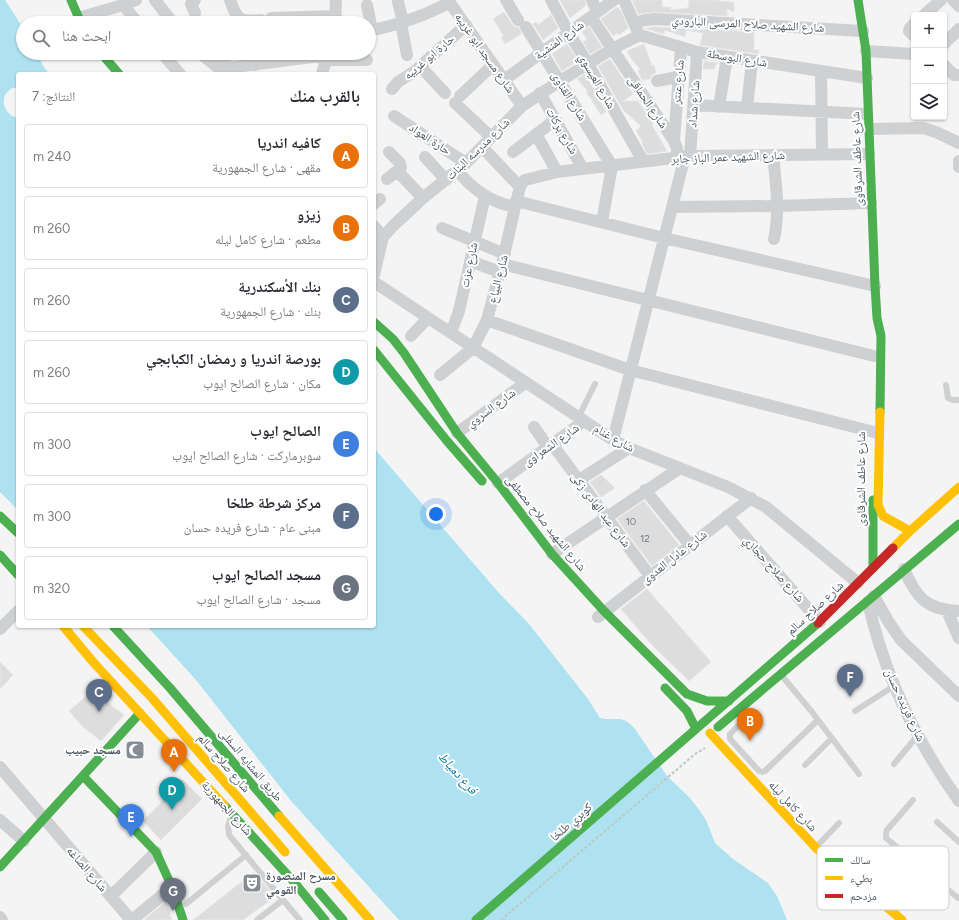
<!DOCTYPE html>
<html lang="ar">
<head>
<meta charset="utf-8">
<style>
	:root { --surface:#fff; --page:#f2f2f3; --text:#2b2b33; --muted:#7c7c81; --line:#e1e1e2; --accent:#0b8043 }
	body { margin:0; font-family:Figtree,"Noto Naskh Arabic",sans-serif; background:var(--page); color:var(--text); direction:rtl }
	.controls { position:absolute; right:12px; top:12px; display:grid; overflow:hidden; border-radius:4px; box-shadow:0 1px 3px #0004 }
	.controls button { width:36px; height:36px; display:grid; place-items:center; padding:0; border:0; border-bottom:1px solid var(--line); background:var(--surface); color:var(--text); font:20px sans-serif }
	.you { position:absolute; left:436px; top:514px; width:14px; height:14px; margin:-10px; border:3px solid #fff; border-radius:50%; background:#1a73e8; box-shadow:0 0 0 6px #1a73e833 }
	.badge { display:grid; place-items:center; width:26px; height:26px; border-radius:50%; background:var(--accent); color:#fff; font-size:13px; font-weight:700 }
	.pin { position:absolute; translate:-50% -33px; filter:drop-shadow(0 1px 2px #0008) }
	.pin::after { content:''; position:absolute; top:21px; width:14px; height:12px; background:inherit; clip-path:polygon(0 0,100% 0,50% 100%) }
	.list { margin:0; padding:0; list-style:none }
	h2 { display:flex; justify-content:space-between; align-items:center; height:52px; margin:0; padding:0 16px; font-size:17px }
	h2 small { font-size:13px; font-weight:400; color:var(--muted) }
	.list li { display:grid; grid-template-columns:26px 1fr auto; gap:12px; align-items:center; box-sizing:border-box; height:64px; margin:0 8px 8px; padding:0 8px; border:1px solid var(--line); border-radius:4px }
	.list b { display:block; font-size:15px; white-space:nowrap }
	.list p { margin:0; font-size:13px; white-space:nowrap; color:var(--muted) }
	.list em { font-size:13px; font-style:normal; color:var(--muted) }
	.icon { flex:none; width:22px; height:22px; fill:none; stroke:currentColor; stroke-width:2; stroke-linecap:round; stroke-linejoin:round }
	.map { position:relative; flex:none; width:959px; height:920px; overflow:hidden; direction:ltr }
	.search { position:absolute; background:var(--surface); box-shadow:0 1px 3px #0004; left:16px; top:16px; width:360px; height:44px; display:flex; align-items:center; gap:10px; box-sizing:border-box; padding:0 14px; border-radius:22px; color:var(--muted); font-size:15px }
	.panel { position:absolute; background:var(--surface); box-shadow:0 1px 3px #0004; left:16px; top:72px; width:360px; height:556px; border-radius:4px; direction:rtl }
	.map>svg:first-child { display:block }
	.water { fill:#aee2f0 }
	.building { fill:#ddddde; stroke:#e5e6e7 }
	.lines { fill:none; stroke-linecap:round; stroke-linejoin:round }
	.path { stroke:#bcc7c4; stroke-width:2; stroke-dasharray:3 2; stroke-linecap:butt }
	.lane { stroke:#ced0d2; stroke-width:6 }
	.street { stroke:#ced0d2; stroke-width:12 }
	.fast { stroke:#4caf50; stroke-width:9 }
	.slow { stroke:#ffc107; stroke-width:9 }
	.jam { stroke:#c62828; stroke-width:9 }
	.labels { text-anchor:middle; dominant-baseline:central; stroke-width:4; stroke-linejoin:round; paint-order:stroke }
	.number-label { font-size:10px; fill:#707881 }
	.street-label { font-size:12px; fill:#4a5661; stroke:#fff }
	.poi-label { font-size:12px; font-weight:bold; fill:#4a5661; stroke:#fff; text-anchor:end }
	.water-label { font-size:13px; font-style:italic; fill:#0c7c9b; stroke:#fff }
	.key { fill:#fff; stroke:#c9ccd0; stroke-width:1 }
	.key-label { font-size:11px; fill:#4a5661 }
</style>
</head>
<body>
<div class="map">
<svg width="959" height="920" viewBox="0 0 959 920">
	<rect width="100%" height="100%" fill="#f4f4f4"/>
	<!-- water -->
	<path class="water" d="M0 0H5L23 28V53H37L43 66 49 74H18V88H12C9 91 4 94 4 99 2 108 10 117 18 118V510L0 492Z
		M374 448 499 593 529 624 588 699 600 718C616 722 621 713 635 729L667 776 690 798 700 811 706 820 715 843 733 859 768 883 777 896 787 920H399L292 802 196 680 147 626H374Z"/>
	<!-- building -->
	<path class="building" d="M560 0H585L586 5 570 18Z
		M632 0H662V7H671V10L688 8 689 0H719V1L734 2V12L727 9V16L655 12 638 14Z
		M617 7 621 11 628 28 619 35 617 33 613 36 601 19Z
		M504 12 512 24 515 27H519L521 34 505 44 501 37 504 36 493 19Z
		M551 15 558 28 543 40 533 24 536 22 538 25Z
		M589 27 602 47 590 54 583 42 587 39 582 32Z
		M655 27 754 32V50H759L758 54 700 45 703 33 686 30 685 37 665 30 664 34 644 28Z
		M567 44 578 61 562 71 552 54Z
		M644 44 652 66 654 65 656 73 652 75 650 79 642 80 638 71 640 69 632 60 627 51Z
		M610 59 633 94 623 101H638L651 121 653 124 652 125 667 151 647 154 642 143 643 142 636 131 641 126 623 110 598 66Z
		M704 61 718 63V64L715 65V69H703Z
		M585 74 606 111 601 115 591 99 586 92 588 91 577 79Z
		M601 475 615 488 601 497 590 482Z
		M644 501 679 545 652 566 617 519Z
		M647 589 711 662 689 681 650 643 621 609Z
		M0 662 13 675 0 689Z
		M96 688 108 703 124 715 101 741 82 726 69 711Z
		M183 780 202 799 161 840 143 821Z
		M254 872 275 897 243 920H193Z
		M166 901 172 920H144Z"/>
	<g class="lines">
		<!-- path -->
		<path class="path" d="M501 920 695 754 705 748"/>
		<!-- lane -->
		<path class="lane" d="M946 385 948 398 953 400H959
			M578 418 595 384
			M782 676 812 712 859 774
			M855 711 894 686
			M750 714 730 734V739L759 771 762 772 765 771 818 720
			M894 764 918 735
			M805 765 832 738
			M913 800 887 830 886 833V838L958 898
			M231 816 228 826 229 835 283 900 257 920
			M937 822 959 842
			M817 846 839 823
			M283 900 300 920
			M186 904 246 855
			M895 912 926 872"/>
		<!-- street -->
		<path class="street" d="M155 0 173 23
			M195 0 191 4 195 13
			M230 0C237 20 240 22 261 20
			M448 0 522 106
			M506 0 518 20
			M551 0 569 33 588 64 643 161
			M592 0 597 12
			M624 0 637 30
			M953 0 959 6
			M398 2 403 22
			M123 5 138 23
			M367 5 372 30
			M924 15 941 0
			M591 17 674 141 677 148V157
			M78 18 123 5 136 0
			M271 18 336 16
			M335 23 336 0
			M401 23 407 55
			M634 23 645 20 655 19 863 31
			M914 24 910 28 909 31 914 36
			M526 27 612 166 602 222
			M369 31C397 25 425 16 450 2
			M944 44 959 29
			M866 51 914 54
			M162 53 180 74
			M200 53 216 66 226 68 328 55
			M253 53 255 65
			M327 60H367
			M944 65 954 75H959
			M420 66 445 93
			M821 71 822 155
			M219 74 228 53
			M322 74 328 53
			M504 80 614 0
			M657 81 678 77
			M392 89 398 82 415 71 466 25
			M540 93 583 169
			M460 96 493 65
			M455 103 491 137
			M694 105 867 114
			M719 107 727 57
			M747 108 752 61
			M394 116 466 163
			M868 129 923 128 936 132 959 143
			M536 134 557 172
			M674 141 681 48
			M482 147 520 187
			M389 152 400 163V174L402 176 423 198
			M513 152 555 120
			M773 155C776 183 780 211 774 239
			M690 156 697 52
			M425 157 446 180
			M959 161V167
			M457 170C473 190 490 202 515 207
			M387 179 401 168
			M516 201 664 238 875 286
			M374 204 380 199
			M672 207 777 206 871 203
			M374 226 383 237
			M442 228 505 254
			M470 261 500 272
			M502 264 874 356
			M374 275 383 237 394 225 423 198 466 163 522 106 560 81 612 49 640 35 697 52 867 78
			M374 282 613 440 629 448 728 487 766 507 858 583
			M487 320 630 370 874 432
			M451 333 459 311 485 196
			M411 336 428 318
			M440 375 473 348 487 320 502 264 515 207 520 187 522 183 525 180 557 172 690 156 869 154
			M534 427 548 447
			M457 433 525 383
			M613 440 685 156
			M552 444 650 576
			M579 480 629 448
			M498 483 584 421
			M645 490 690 545
			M727 516 820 622
			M552 554 680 468
			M904 569C916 597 926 610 959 611
			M874 596 888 621 901 640 959 696
			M868 602C884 674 916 741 959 801
			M947 611 959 638
			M598 617 751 498
			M0 629 18 611
			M0 767 131 920
			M0 820 24 841
			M111 896 156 852
			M0 917 2 920
			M132 920 172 887"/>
		<!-- fast -->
		<path class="fast" d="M71 0 81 23
			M858 0 866 51 875 286 877 318 881 336 880 412
			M101 53 119 74
			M374 322 393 339 404 353 457 433 498 483 552 554 604 611 687 694 707 701H729
			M374 350 447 441 482 481
			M873 500V568
			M0 516 18 533
			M0 555 18 575
			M113 626 170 688 279 816
			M665 688 687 711 696 729
			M718 727 959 524
			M83 776 156 852 172 887 183 920
			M224 805 294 882 325 920
			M0 867 140 713
			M319 892 343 920
			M476 920 818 623"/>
		<!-- slow -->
		<path class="slow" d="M880 412 878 505 883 516 910 531
			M893 548 910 531 959 487
			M63 626 94 663 224 805
			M83 626 152 698 285 852
			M710 733 816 848 902 920
			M279 816 370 920"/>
		<!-- jam -->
		<path class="jam" d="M818 623 893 548"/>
	</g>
	<!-- icons -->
	<defs>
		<g id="mosque-square" transform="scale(1)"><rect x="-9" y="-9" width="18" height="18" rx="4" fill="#868d94" stroke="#fff"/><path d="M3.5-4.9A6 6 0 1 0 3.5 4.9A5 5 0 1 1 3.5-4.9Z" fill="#fff"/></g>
		<g id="theatre-square" transform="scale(1)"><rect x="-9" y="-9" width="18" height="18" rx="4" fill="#868d94" stroke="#fff"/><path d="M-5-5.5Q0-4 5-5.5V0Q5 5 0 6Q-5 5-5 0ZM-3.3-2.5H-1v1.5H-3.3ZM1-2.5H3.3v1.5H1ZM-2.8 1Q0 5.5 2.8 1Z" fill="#fff"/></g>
	</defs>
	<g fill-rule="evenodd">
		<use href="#mosque-square" x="135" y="750"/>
		<use href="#theatre-square" x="252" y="883"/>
	</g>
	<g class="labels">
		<!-- number labels -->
		<g class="number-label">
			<text x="631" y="521">10</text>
			<text x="645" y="538">12</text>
		</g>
		<!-- street labels -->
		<g class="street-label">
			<text transform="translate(748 24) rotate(3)">شارع الشهيد صلاح المرسى البارودي</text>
			<text transform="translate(559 40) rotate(-36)">شارع المنشية</text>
			<text transform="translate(485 53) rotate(55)">شارع مسجد ابو غريبه</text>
			<text transform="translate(429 57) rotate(-40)">حارة ابو غريبه</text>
			<text transform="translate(737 58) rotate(9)">شارع البوسطة</text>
			<text transform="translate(597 81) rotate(60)">شارع العيسوي</text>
			<text transform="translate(678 82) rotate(-85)">شارع عنتر</text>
			<text transform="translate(569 96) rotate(58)">شارع القناوى</text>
			<text transform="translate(648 102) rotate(56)">شارع الحماقى</text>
			<text transform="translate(694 104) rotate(-86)">شارع شداد</text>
			<text transform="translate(562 131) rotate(60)">شارع بركات</text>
			<text transform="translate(430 139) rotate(33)">حارة العواد</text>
			<text transform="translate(478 149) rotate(-44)">شارع مدرسه البنات</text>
			<text transform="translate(728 157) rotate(-2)">شارع الشهيد عمر الباز جابر</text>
			<text transform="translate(857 159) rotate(-92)">شارع عاطف الشرقاوى</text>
			<text transform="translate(469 265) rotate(-78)">شارع عزت</text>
			<text transform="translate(498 279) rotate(-76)">شارع البياع</text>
			<text transform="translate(491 408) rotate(-36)">شارع السروي</text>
			<text transform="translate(614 438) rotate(29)">شارع غنام</text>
			<text transform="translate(551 445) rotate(-35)">شارع الشعراوى</text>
			<text transform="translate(861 479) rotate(-90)">شارع عاطف الشرقاوى</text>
			<text transform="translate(601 510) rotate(53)">شارع عبد الهادى زكى</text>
			<text transform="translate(546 523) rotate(51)">شارع الشهيد صلاح مصطفى</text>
			<text transform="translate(674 557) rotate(-38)">شارع عادل العدوى</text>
			<text transform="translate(774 569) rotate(48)">شارع صلاح حجازي</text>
			<text transform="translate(815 608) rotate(-43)">شارع صلاح سالم</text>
			<text transform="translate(905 705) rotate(65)">شارع فريده حسان</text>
			<text transform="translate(224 763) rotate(49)">شارع صلاح سالم</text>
			<text transform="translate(251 765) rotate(50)">طريق المشايه السفلى</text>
			<text transform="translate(793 806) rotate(47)">شارع كامل ليله</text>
			<text transform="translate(227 808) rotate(48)">شارع الجمهورية</text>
			<text transform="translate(571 822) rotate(-41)">كوبري طلخا</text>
			<text transform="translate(87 869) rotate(49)">شارع الصاغه</text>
		</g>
		<!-- poi labels -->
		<g class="poi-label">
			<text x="121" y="750">مسجد حبيب</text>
			<text x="266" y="876" text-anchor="start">مسرح المنصورة<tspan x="266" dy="14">القومي</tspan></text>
		</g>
		<!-- water labels -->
		<g class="water-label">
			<text transform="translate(458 773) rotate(48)">فرع دمياط</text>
		</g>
	</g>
	<!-- legend -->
	<rect x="817" y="846" width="132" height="64" rx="6" class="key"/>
	<rect x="825" y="858" width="18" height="4" fill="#4caf50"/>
	<rect x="825" y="876" width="18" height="4" fill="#ffc107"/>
	<rect x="825" y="894" width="18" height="4" fill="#c62828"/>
	<g class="key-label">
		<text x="850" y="864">سالك</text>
		<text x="850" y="882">بطيء</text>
		<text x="850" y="900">مزدحم</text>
	</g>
</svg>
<div class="controls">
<button>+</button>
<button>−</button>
<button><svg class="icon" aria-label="layers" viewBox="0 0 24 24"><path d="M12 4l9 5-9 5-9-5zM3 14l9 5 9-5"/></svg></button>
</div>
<div class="you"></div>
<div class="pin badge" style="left:174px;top:772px;background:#e8710a">A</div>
<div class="pin badge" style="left:750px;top:741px;background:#e8710a">B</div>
<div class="pin badge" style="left:99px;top:712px;background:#5c6f8a">C</div>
<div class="pin badge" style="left:172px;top:810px;background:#0f9aa8">D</div>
<div class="pin badge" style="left:131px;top:837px;background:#3f7fe0">E</div>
<div class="pin badge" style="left:850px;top:697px;background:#5c6f8a">F</div>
<div class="pin badge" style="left:173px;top:911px;background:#6b7280">G</div>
<div class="search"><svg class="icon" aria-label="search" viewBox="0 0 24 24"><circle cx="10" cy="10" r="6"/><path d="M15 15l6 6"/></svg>ابحث هنا</div>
<section class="panel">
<h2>بالقرب منك<small>النتائج: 7</small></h2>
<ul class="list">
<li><span class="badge" style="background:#e8710a">A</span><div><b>كافيه اندريا</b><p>مقهى · شارع الجمهورية</p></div><em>240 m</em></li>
<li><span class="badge" style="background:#e8710a">B</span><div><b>زيزو</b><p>مطعم · شارع كامل ليله</p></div><em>260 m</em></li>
<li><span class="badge" style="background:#5c6f8a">C</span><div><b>بنك الأسكندرية</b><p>بنك · شارع الجمهورية</p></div><em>260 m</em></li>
<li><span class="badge" style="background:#0f9aa8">D</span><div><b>بورصة اندريا و رمضان الكبابجي</b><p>مكان · شارع الصالح ايوب</p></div><em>260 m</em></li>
<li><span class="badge" style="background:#3f7fe0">E</span><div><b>الصالح ايوب</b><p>سوبرماركت · شارع الصالح ايوب</p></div><em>300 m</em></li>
<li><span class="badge" style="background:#5c6f8a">F</span><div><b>مركز شرطة طلخا</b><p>مبنى عام · شارع فريده حسان</p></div><em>300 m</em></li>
<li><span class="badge" style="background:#6b7280">G</span><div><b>مسجد الصالح ايوب</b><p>مسجد · شارع الصالح ايوب</p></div><em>320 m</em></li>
</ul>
</section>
</div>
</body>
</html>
